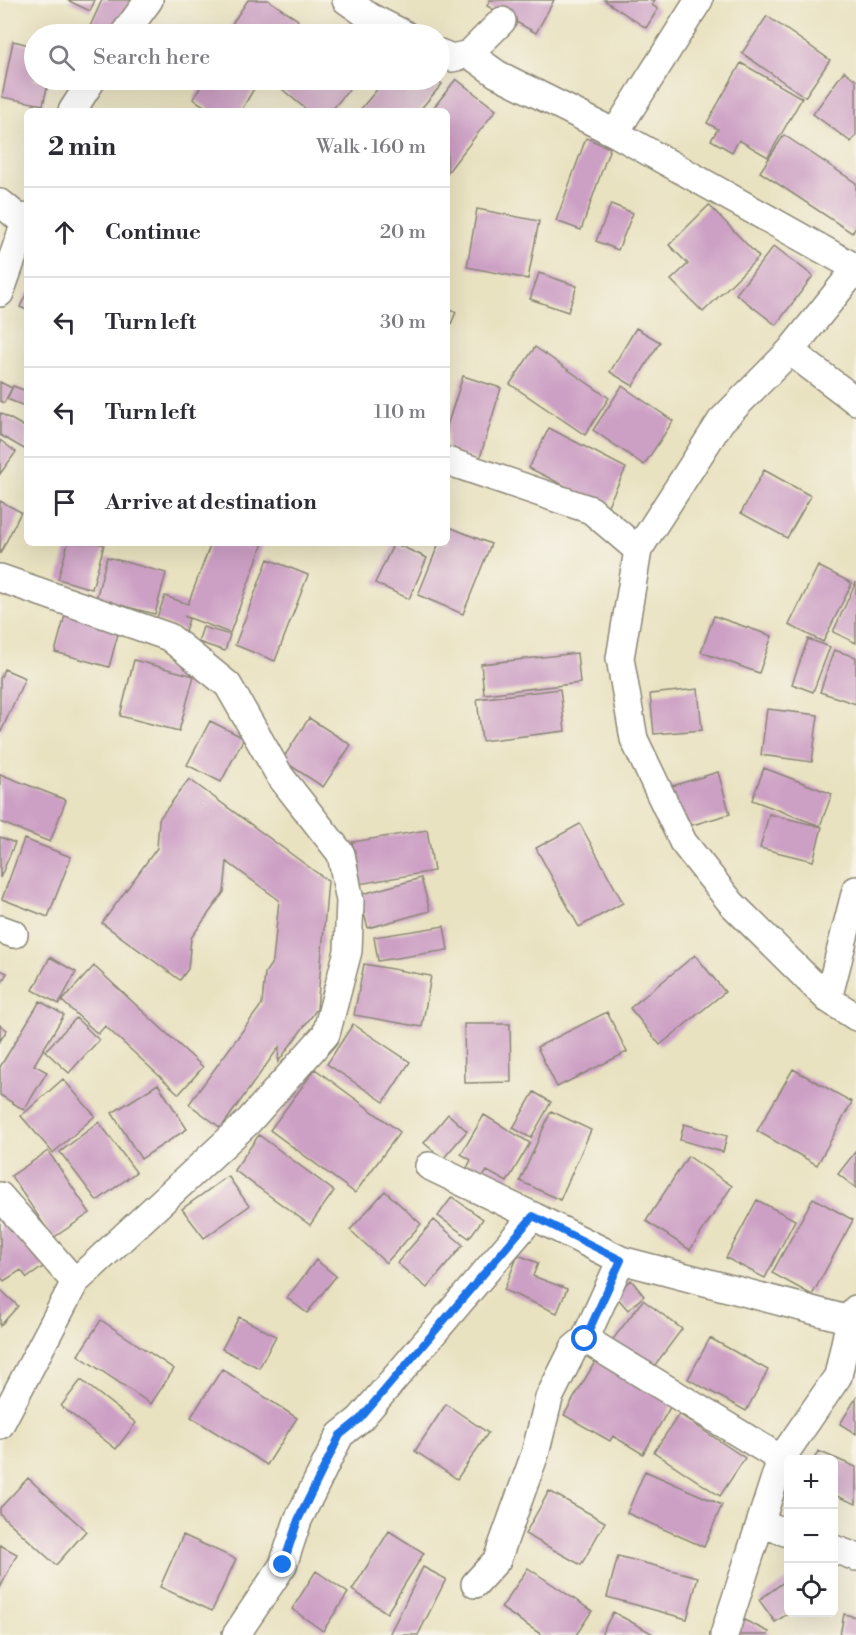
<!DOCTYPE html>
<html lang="en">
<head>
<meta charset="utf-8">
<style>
	:root { --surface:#fff; --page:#f2f2f3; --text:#2b2b33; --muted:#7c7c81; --line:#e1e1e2 }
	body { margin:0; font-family:"Libre Bodoni",serif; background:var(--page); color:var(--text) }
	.controls { position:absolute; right:18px; bottom:18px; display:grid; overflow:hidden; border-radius:9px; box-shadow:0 6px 24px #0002 }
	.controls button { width:54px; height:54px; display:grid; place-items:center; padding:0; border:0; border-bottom:2px solid var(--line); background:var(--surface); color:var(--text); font:30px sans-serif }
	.stop { position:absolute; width:18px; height:18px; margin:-14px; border:4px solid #1a73e8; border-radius:50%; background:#fff }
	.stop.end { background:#1a73e8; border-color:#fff; box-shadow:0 2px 6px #0008 }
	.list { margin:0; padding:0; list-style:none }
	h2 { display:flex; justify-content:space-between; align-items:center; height:78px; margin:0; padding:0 24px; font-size:26px }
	h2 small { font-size:20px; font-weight:400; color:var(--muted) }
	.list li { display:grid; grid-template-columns:39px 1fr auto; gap:18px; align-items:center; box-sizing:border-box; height:90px; padding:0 24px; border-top:2px solid var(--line) }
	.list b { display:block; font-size:22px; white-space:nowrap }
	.list em { font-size:20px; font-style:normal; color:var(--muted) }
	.icon { flex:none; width:33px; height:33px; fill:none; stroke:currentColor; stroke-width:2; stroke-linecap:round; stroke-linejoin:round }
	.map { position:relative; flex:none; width:856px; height:1635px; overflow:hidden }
	.search { position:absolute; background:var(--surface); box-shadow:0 6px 24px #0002; left:24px; top:24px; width:426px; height:66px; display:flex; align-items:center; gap:15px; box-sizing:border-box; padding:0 21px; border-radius:33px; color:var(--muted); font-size:22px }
	.panel { position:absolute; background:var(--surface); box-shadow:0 6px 24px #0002; left:24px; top:108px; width:426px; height:438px; border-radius:9px }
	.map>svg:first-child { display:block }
	.building { fill:#cc9fc4 }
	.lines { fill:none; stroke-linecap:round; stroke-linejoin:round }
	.minor-casing { stroke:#8a8676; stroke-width:30 }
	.minor { stroke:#fff; stroke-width:27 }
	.route { stroke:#1a73e8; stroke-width:8 }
</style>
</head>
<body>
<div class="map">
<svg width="856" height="1635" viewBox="0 0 856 1635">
	<rect width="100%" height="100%" fill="#f7f3e8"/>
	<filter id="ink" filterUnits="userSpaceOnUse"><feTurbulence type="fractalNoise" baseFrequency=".0167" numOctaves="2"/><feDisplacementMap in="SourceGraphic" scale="12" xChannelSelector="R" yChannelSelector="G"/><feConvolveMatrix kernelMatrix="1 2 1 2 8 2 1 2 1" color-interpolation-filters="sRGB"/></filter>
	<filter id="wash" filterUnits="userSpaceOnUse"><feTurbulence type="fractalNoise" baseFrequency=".008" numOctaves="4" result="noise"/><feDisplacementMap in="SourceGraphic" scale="24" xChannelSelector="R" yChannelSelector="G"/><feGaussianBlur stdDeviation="1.35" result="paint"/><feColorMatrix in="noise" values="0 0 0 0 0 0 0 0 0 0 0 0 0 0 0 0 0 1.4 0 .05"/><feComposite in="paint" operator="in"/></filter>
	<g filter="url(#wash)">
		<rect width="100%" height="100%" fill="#e9e2c1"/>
		<g id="blocks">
			<!-- building -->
			<path class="building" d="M67 0H95L90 11Z
				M102 0H132L117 34 87 33Z
				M248 0H268L298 20 289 34H225Z
				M490 0H554L536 33 487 6Z
				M604 0H655L652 5 658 9 646 28Z
				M767 16 830 60 805 97 742 53Z
				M13 41 34 46V80H49L43 105 2 97Z
				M741 63 802 98 768 157 739 140 732 152 711 140 718 129 707 123Z
				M844 71 856 80V135L851 142 813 114Z
				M456 79 496 110 447 173V111H431Z
				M205 80H259L241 111H212L193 99Z
				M292 80H357L331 111H308L283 90Z
				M385 80H437L442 84 419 111H359Z
				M784 135 856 183V227L852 233 760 172Z
				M586 138 610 148 581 230 556 221Z
				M611 204 633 213 618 250 596 241Z
				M709 205 759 257 703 312 671 280 688 264 669 245Z
				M477 209 539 221 528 279 467 267Z
				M774 246 813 276 776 325 736 294Z
				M539 273 577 286 568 312 530 299Z
				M27 292V310L20 307Z
				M447 308 456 312 447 334Z
				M636 328 660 342 633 386 610 372Z
				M535 347 609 398 585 435 510 384Z
				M463 376 501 388 479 461 447 451V426Z
				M0 382 12 388 4 403 0 401Z
				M13 386 27 391V407L7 399Z
				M622 386 673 421 644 465 593 430Z
				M0 413 27 428 26 450 0 435Z
				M549 428 626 468 607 507 529 468Z
				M0 440 16 452 0 474Z
				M764 470 811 496 787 538 741 513Z
				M0 501 21 512 0 554Z
				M447 526 491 544 463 614 418 595 439 543H447Z
				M68 543H98L104 545 92 589 58 579Z
				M211 543H263L230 633 184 616 189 619 185 631 156 620 165 596 188 604Z
				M394 543 427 558 409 599 375 583Z
				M107 557 166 573 155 614 96 599Z
				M268 559 308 575 275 661 235 645Z
				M818 566 852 583 823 642 789 625Z
				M856 582V643L833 632Z
				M67 608 121 623 109 667 55 652Z
				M714 616 772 636 759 673 701 652Z
				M203 627 230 635 225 651 198 642Z
				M808 639 830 647 813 692 792 684Z
				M834 650 856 657V704L820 692Z
				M577 653 580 683 484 694 481 664Z
				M134 660 194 676 179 731 120 716Z
				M4 669 25 678 0 734V679Z
				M560 689 565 731 482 741 477 699Z
				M698 689 702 730 654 734 650 694Z
				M767 709 818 715 812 762 761 755Z
				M309 718 351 745 323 787 282 760Z
				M210 721 244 738 221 782 187 765Z
				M764 768 832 794 820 826 752 800Z
				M718 772 730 814 682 828 669 787Z
				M0 774 66 800 50 842 0 822Z
				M189 779 328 881 317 1009 278 1062 279 1047 221 1128 189 1104 262 1004 265 973 273 961 279 900 227 862 224 892 191 938 188 969 180 980 102 923 157 848 159 819Z
				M769 814 822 827 813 861 760 848Z
				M580 824 623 903 579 927 536 848Z
				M427 830 434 871 359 884 352 842Z
				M0 837 15 843 0 878Z
				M24 839 71 857 48 917 2 899Z
				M421 878 430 911 368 928 359 895Z
				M444 926 448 950 378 961 374 937Z
				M695 955 725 992 660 1045 630 1008Z
				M50 957 76 972 59 1004 33 990Z
				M364 964 431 976 422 1027 354 1015Z
				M94 966 203 1067 179 1094 105 1026 98 1034 62 1001Z
				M0 970 7 973 0 986Z
				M40 1001 64 1015 34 1065 47 1072 24 1110 0 1095V1067Z
				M607 1012 627 1052 557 1087 537 1047Z
				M76 1018 99 1040 69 1073 45 1051Z
				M353 1024 410 1062 384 1102 327 1064Z
				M464 1024H510L511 1082 465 1083Z
				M0 1025 7 1030 0 1041Z
				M315 1069 400 1132 355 1193 270 1130Z
				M793 1069 852 1102 817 1165 757 1131Z
				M63 1079 95 1116 53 1153 21 1116Z
				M158 1084 187 1129 141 1159 112 1113Z
				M534 1092 551 1102 531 1138 513 1128Z
				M551 1111 591 1130 560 1200 520 1181Z
				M448 1114 467 1131 443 1159 424 1143Z
				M484 1115 530 1143 507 1182 487 1171 483 1177 467 1168 471 1160 461 1154Z
				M99 1122 136 1172 97 1201 60 1152Z
				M684 1124 727 1136 723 1152 680 1140Z
				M259 1135 334 1191 310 1225 234 1170Z
				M48 1151 90 1213 53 1238 11 1176Z
				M856 1151V1188L838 1174Z
				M688 1156 732 1186 690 1250 646 1221Z
				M228 1176 249 1206 204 1238 182 1209Z
				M385 1191 421 1224 386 1263 350 1230Z
				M452 1197 483 1219 469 1238 438 1216Z
				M813 1198 853 1220 812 1295 772 1273Z
				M757 1200 795 1220 765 1278 726 1258Z
				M0 1207 47 1264 27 1278 21 1270 4 1281 0 1276Z
				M434 1220 463 1245 427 1288 397 1263Z
				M518 1255 538 1263 533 1276 567 1289 557 1313 504 1290Z
				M316 1260 336 1276 307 1313 287 1298Z
				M631 1280 644 1296 628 1310 614 1294Z
				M0 1289 18 1306 0 1326Z
				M643 1300 682 1329 649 1373 610 1343Z
				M239 1317 276 1336 259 1368 222 1349Z
				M101 1320 174 1369 151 1404 78 1355Z
				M710 1338 768 1370 746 1411 688 1379Z
				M596 1360 672 1404 643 1454 613 1436 610 1441 564 1415Z
				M222 1369 297 1418 267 1465 191 1417Z
				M81 1380 136 1423 116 1449 61 1406Z
				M856 1398V1434L840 1424Z
				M446 1404 488 1433 457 1479 415 1451Z
				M679 1414 745 1458 720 1496 654 1452Z
				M818 1451 856 1467V1504L834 1495V1460H814Z
				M645 1471 722 1505 704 1547 627 1513Z
				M28 1478 86 1531 56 1565 0 1514V1508Z
				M549 1491 605 1522 581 1565 525 1534Z
				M389 1531 424 1553 387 1613 352 1590Z
				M183 1535 236 1559 212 1611 160 1587Z
				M0 1545 17 1554 0 1588Z
				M618 1556 698 1577 687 1619 607 1597Z
				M423 1567 446 1579 418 1635H389Z
				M528 1568 592 1611 576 1635H542L501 1608Z
				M316 1571 348 1593 323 1631 292 1609Z
				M788 1579 789 1613 775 1622 759 1600Z
				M613 1612 655 1635H601Z
				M844 1614 856 1617V1635H840Z
				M744 1620 769 1632 768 1635H736Z"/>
		</g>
	</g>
	<g filter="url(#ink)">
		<use href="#blocks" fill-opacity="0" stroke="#8a8676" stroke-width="1.5"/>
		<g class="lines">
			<!-- minor casing -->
			<g class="minor-casing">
				<path id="minor" d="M346 0 370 17 404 34
					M124 34 149 0
					M440 53 452 58 469 54 502 21
					M469 54 497 74 615 133 856 268
					M72 111 92 80
					M615 133 699 0
					M0 203 2 204 27 225
					M856 269 790 351 721 421 638 550 620 658 634 739 683 842 732 904 828 999 856 1017
					M0 293 27 217
					M790 351 856 401
					M447 461 591 510 638 550
					M0 578 169 637 228 685 280 776 341 854 350 901 348 951 326 1034 248 1122 75 1282 0 1425
					M0 929 14 934
					M828 999 856 890
					M0 1196 75 1282
					M533 1216 621 1260 850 1320
					M585 1339 781 1459
					M761 1523 788 1533
					M834 1549 856 1557
					M475 1584 497 1560 535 1454 549 1398 574 1348 585 1339 621 1260
					M236 1635 283 1565 298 1520 340 1435 360 1419 533 1216 429 1166
					M724 1635 781 1459 838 1376 850 1320 856 1309"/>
			</g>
			<!-- minor -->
			<use href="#minor" class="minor"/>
		</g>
	</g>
	<g class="lines" filter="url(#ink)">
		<!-- route -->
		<path class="route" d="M283 1565 298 1520 340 1435 360 1419 533 1216 621 1260 585 1339"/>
	</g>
</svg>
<div class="controls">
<button>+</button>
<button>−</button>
<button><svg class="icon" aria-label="locate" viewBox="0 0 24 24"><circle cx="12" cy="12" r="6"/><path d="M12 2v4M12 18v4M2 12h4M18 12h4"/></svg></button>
</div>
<div class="stop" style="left:585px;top:1339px"></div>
<div class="stop end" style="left:283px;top:1565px"></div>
<div class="search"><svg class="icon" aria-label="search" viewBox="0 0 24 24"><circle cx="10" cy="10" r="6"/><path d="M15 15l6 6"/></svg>Search here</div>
<section class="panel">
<h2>2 min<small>Walk · 160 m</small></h2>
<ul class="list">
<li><svg class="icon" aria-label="ahead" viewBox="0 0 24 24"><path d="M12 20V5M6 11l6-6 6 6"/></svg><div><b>Continue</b></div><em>20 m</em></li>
<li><svg class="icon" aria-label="left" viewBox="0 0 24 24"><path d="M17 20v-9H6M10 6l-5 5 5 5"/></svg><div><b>Turn left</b></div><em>30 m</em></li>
<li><svg class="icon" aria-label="left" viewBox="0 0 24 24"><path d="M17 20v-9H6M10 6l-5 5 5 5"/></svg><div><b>Turn left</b></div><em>110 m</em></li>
<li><svg class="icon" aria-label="arrive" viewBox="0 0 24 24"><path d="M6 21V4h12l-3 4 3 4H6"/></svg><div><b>Arrive at destination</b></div></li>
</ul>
</section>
</div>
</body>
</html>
